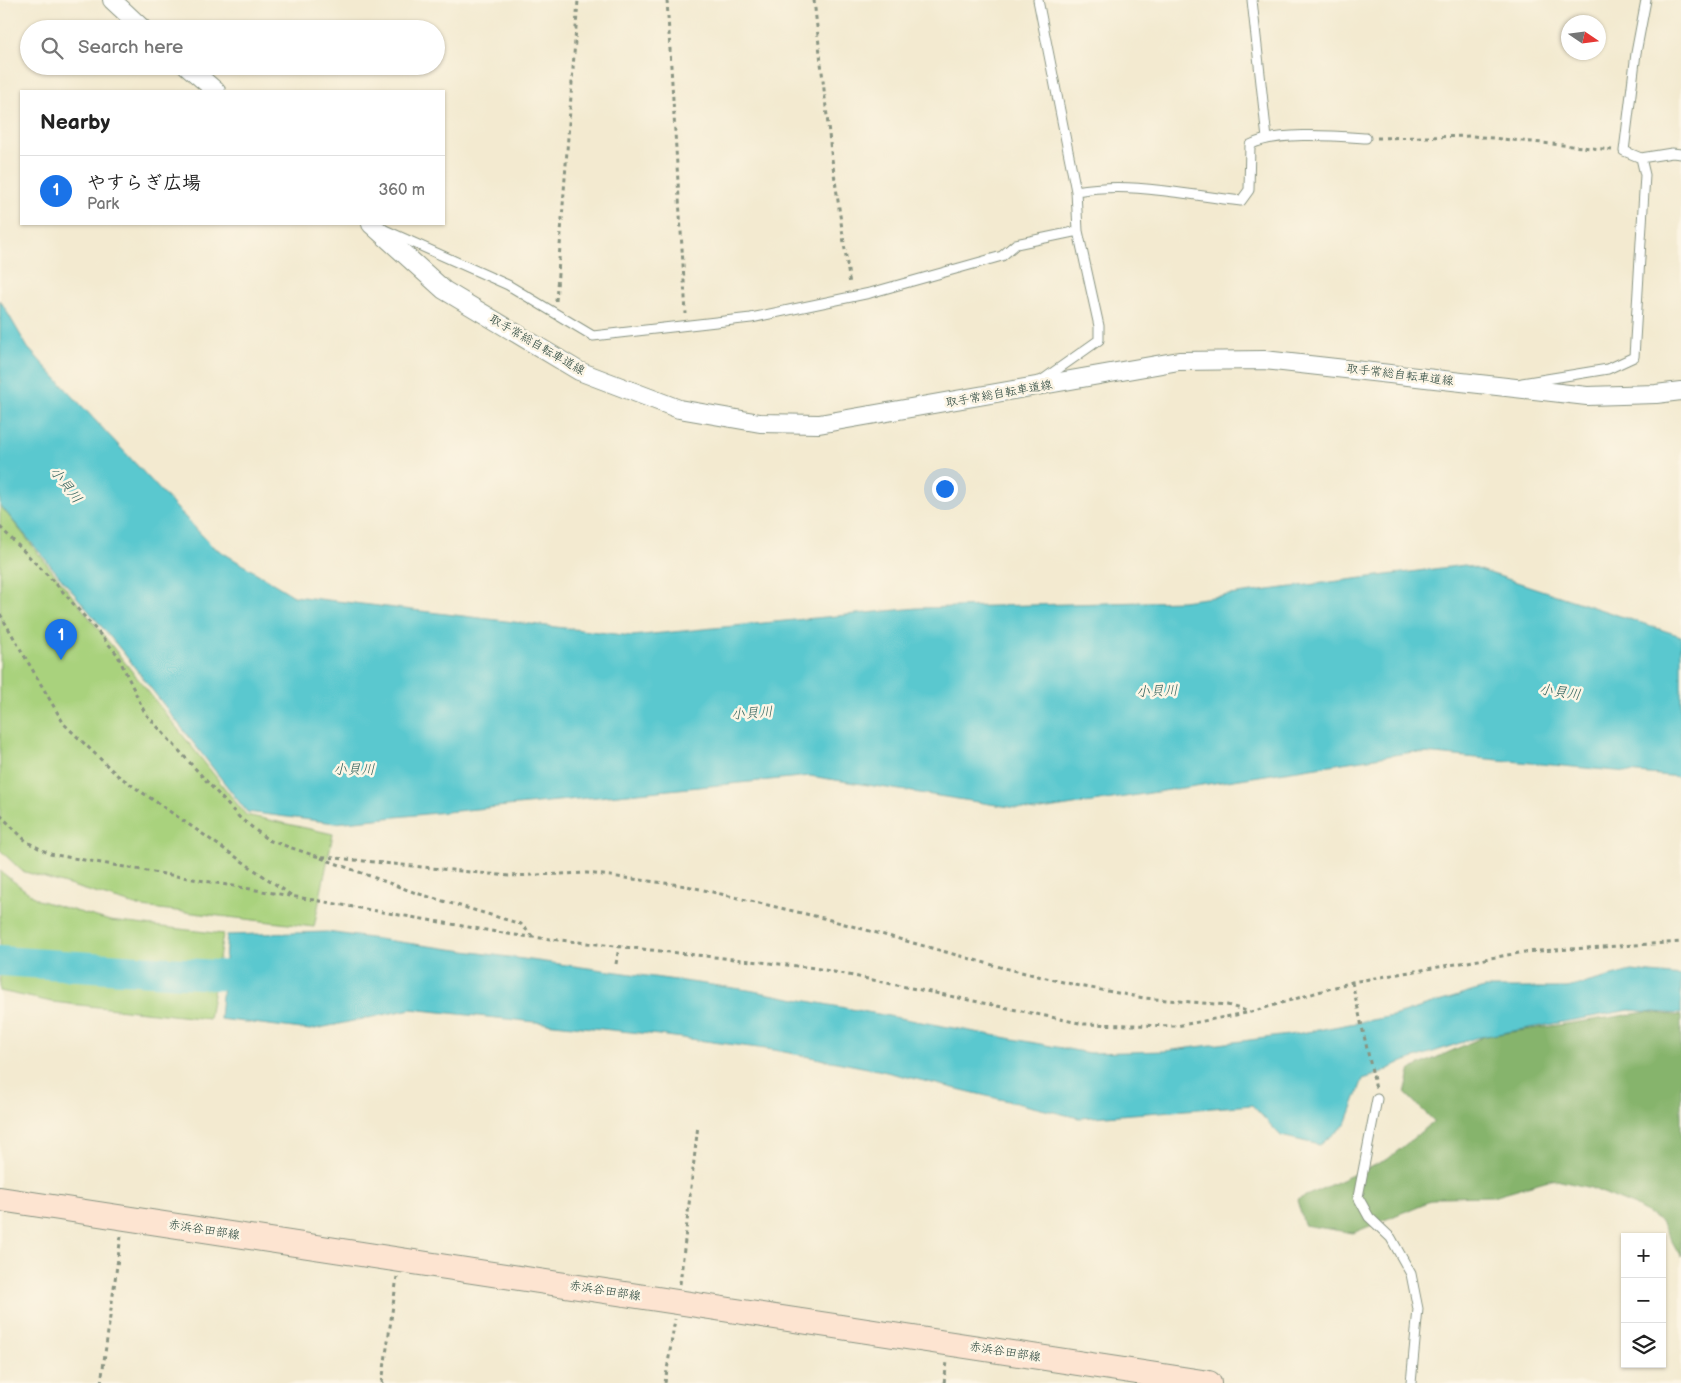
<!DOCTYPE html>
<html lang="en">
<head>
<meta charset="utf-8">
<style>
	:root { --surface:#fff; --page:#f2f2f2; --text:#222; --muted:#767676; --line:#e0e0e0; --accent:#1a73e8 }
	body { margin:0; font-family:"Balsamiq Sans","Klee One",sans-serif; background:var(--page); color:var(--text) }
	.controls { position:absolute; right:15px; bottom:15px; display:grid; overflow:hidden; border-radius:0px; box-shadow:0 1px 4px #0004 }
	.controls button { width:45px; height:45px; display:grid; place-items:center; padding:0; border:0; border-bottom:1px solid var(--line); background:var(--surface); color:var(--text); font:25px sans-serif }
	.compass { position:absolute; left:1561px; top:15px; width:45px; height:45px; border-radius:50%; background:var(--surface); box-shadow:0 1px 4px #0004; rotate:103deg }
	.you { position:absolute; left:944px; top:488px; width:18px; height:18px; margin:-12px; border:4px solid #fff; border-radius:50%; background:#1a73e8; box-shadow:0 0 0 8px #1a73e833 }
	.badge { display:grid; place-items:center; width:32px; height:32px; border-radius:50%; background:var(--accent); color:#fff; font-size:16px; font-weight:700 }
	.pin { position:absolute; translate:-50% -41px; filter:drop-shadow(0 1px 2px #0008) }
	.pin::after { content:''; position:absolute; top:26px; width:18px; height:15px; background:inherit; clip-path:polygon(0 0,100% 0,50% 100%) }
	.list { margin:0; padding:0; list-style:none }
	h2 { display:flex; justify-content:space-between; align-items:center; height:65px; margin:0; padding:0 20px; font-size:21px }
	h2 small { font-size:16px; font-weight:400; color:var(--muted) }
	.list li { display:grid; grid-template-columns:32px 1fr auto; gap:15px; align-items:center; box-sizing:border-box; height:70px; padding:0 20px; border-top:1px solid var(--line) }
	.list b { display:block; font-size:19px; white-space:nowrap }
	.list p { margin:0; font-size:16px; white-space:nowrap; color:var(--muted) }
	.list em { font-size:16px; font-style:normal; color:var(--muted) }
	.icon { flex:none; width:28px; height:28px; fill:none; stroke:currentColor; stroke-width:2; stroke-linecap:round; stroke-linejoin:round }
	.map { position:relative; flex:none; width:1681px; height:1383px; overflow:hidden }
	.search { position:absolute; background:var(--surface); box-shadow:0 1px 4px #0004; left:20px; top:20px; width:425px; height:55px; display:flex; align-items:center; gap:12px; box-sizing:border-box; padding:0 18px; border-radius:28px; color:var(--muted); font-size:19px }
	.panel { position:absolute; background:var(--surface); box-shadow:0 1px 4px #0004; left:20px; top:90px; width:425px; height:135px; border-radius:0px }
	.map>svg:first-child { display:block }
	.green { fill:#a9d27d; stroke:#648858 }
	.forest { fill:#86b46c; stroke:#527850 }
	.water { fill:#5ac8cf; stroke:#3c8282 }
	.lines { fill:none; stroke-linecap:round; stroke-linejoin:round }
	.river { stroke:#5ac8cf; stroke-width:30 }
	.lane-casing { stroke:#899482; stroke-width:11 }
	.street-casing { stroke:#899482; stroke-width:20 }
	.secondary-casing { stroke:#899482; stroke-width:26 }
	.path { stroke:#899482; stroke-width:3; stroke-dasharray:4 4; stroke-linecap:butt }
	.lane { stroke:#fff; stroke-width:9 }
	.street { stroke:#fff; stroke-width:18 }
	.secondary { stroke:#fde4d1; stroke-width:24 }
	.labels { text-anchor:middle; dominant-baseline:central; stroke-width:5; stroke-linejoin:round; paint-order:stroke }
	.street-label { font-size:12px; fill:#1f3d34; stroke:#fcf5e5 }
	.water-label { font-size:14px; font-style:italic; fill:#2e605b; stroke:#fcf5e5 }
</style>
</head>
<body>
<div class="map">
<svg width="1681" height="1383" viewBox="0 0 1681 1383">
	<rect width="100%" height="100%" fill="#fcf5e5"/>
	<filter id="ink" filterUnits="userSpaceOnUse"><feTurbulence type="fractalNoise" baseFrequency=".02" numOctaves="2"/><feDisplacementMap in="SourceGraphic" scale="10" xChannelSelector="R" yChannelSelector="G"/><feConvolveMatrix kernelMatrix="1 2 1 2 8 2 1 2 1" color-interpolation-filters="sRGB"/></filter>
	<filter id="wash" filterUnits="userSpaceOnUse"><feTurbulence type="fractalNoise" baseFrequency=".0096" numOctaves="4" result="noise"/><feDisplacementMap in="SourceGraphic" scale="20" xChannelSelector="R" yChannelSelector="G"/><feGaussianBlur stdDeviation="1.12" result="paint"/><feColorMatrix in="noise" values="0 0 0 0 0 0 0 0 0 0 0 0 0 0 0 0 0 1.4 0 .05"/><feComposite in="paint" operator="in"/></filter>
	<g filter="url(#wash)">
		<rect width="100%" height="100%" fill="#f3ead0"/>
		<!-- green -->
		<path class="green" d="M0 505 246 815 333 834 314 927 142 907 22 871 0 850Z
			M0 871 38 900 110 921 223 934 209 1019 52 1002 0 991Z"/>
		<!-- forest -->
		<path class="forest" d="M1647 1012 1681 1016V1257L1661 1222 1635 1206 1591 1188 1552 1179 1493 1196 1440 1197 1353 1233 1304 1225 1297 1200 1388 1159 1434 1121 1405 1093 1411 1069 1485 1036Z"/>
		<!-- water -->
		<path class="water" d="M0 300 28 348 212 546 294 596 632 636 917 608 1182 601 1465 565 1681 636V777L1413 752 1035 811 810 776 335 823 247 812 122 651 0 505Z
			M327 932 748 990 1089 1053 1165 1051 1296 1034 1393 1016 1484 988H1567L1631 971 1681 976V1014L1629 1010 1475 1038 1397 1064 1382 1073 1363 1079 1346 1124 1320 1145 1281 1136 1252 1105 1079 1118 878 1070 774 1050 659 1035 411 1009 310 1030 220 1019 227 935Z"/>
		<g class="lines">
			<!-- river -->
			<path class="river" d="M0 961 231 976H263"/>
		</g>
	</g>
	<g filter="url(#ink)">
		<g class="lines">
			<!-- lane casing -->
			<g class="lane-casing">
				<path id="lane" d="M1038 0 1076 191 1078 231 1099 326V340L1041 381
					M1252 0 1267 139
					M1646 0 1636 53 1624 151 1641 158 1672 153 1681 154
					M1076 191C1131 181 1186 195 1241 201L1249 190 1250 145C1276 131 1336 136 1366 138
					M385 230 508 285 593 336 751 318 870 293 1002 256 1016 244 1078 231
					M1522 383 1608 369 1634 357 1645 175 1641 158
					M1377 1099 1358 1197 1369 1217 1391 1238 1411 1274 1418 1309 1411 1383"/>
			</g>
			<!-- street casing -->
			<g class="street-casing">
				<path id="street" d="M112 0 143 29
					M187 66 216 91
					M371 224 444 290 579 371 679 409 760 423 819 424 1179 361 1264 360 1587 396 1656 394 1681 391"/>
			</g>
			<!-- secondary casing -->
			<g class="secondary-casing">
				<path id="secondary" d="M0 1199 1209 1383"/>
			</g>
			<!-- path -->
			<path class="path" d="M667 0 686 314
				M814 0 831 152 850 285
				M1377 138 1472 136 1612 150
				M556 301 578 0
				M0 527 57 585 117 654 145 713 239 817 268 840 316 856 509 876 587 873 687 886 823 918 1000 967 1080 986 1144 998 1227 1005 1250 1012
				M0 614 64 724 117 775 291 895
				M0 815 27 842 50 854 514 935 815 968 1084 1024 1177 1026 1251 1012 1352 982 1525 952 1681 942
				M321 858 416 893 521 924 534 938
				M616 964 619 947
				M1352 982 1376 1089
				M680 1284 698 1125
				M101 1383 121 1236
				M382 1383 397 1277
				M665 1383 675 1319
				M944 1383 947 1362"/>
			<!-- lane -->
			<use href="#lane" class="lane"/>
			<!-- street -->
			<use href="#street" class="street"/>
			<!-- secondary -->
			<use href="#secondary" class="secondary"/>
		</g>
	</g>
	<g class="labels">
		<!-- street labels -->
		<g class="street-label">
			<text transform="translate(537 345) rotate(30)">取手常総自転車道線</text>
			<text transform="translate(1400 375) rotate(7)">取手常総自転車道線</text>
			<text transform="translate(999 394) rotate(-10)">取手常総自転車道線</text>
			<text transform="translate(204 1230) rotate(9)">赤浜谷田部線</text>
			<text transform="translate(605 1291) rotate(9)">赤浜谷田部線</text>
			<text transform="translate(1005 1352) rotate(9)">赤浜谷田部線</text>
		</g>
		<!-- water labels -->
		<g class="water-label">
			<text transform="translate(66 485) rotate(52)">小貝川</text>
			<text transform="translate(1157 691) rotate(-2)">小貝川</text>
			<text transform="translate(1560 692) rotate(8)">小貝川</text>
			<text transform="translate(752 713) rotate(-4)">小貝川</text>
			<text x="354" y="769">小貝川</text>
		</g>
	</g>
</svg>
<div class="controls">
<button>+</button>
<button>−</button>
<button><svg class="icon" aria-label="layers" viewBox="0 0 24 24"><path d="M12 4l9 5-9 5-9-5zM3 14l9 5 9-5"/></svg></button>
</div>
<svg class="compass" viewBox="-18 -18 36 36"><path d="M0-13l5 13h-10z" fill="#e53935"/><path d="M0 13l5-13h-10z" fill="#767676"/></svg>
<div class="you"></div>
<div class="pin badge" style="left:61px;top:660px">1</div>
<div class="search"><svg class="icon" aria-label="search" viewBox="0 0 24 24"><circle cx="10" cy="10" r="6"/><path d="M15 15l6 6"/></svg>Search here</div>
<section class="panel">
<h2>Nearby<small></small></h2>
<ul class="list">
<li><span class="badge">1</span><div><b>やすらぎ広場</b><p>Park</p></div><em>360 m</em></li>
</ul>
</section>
</div>
</body>
</html>
